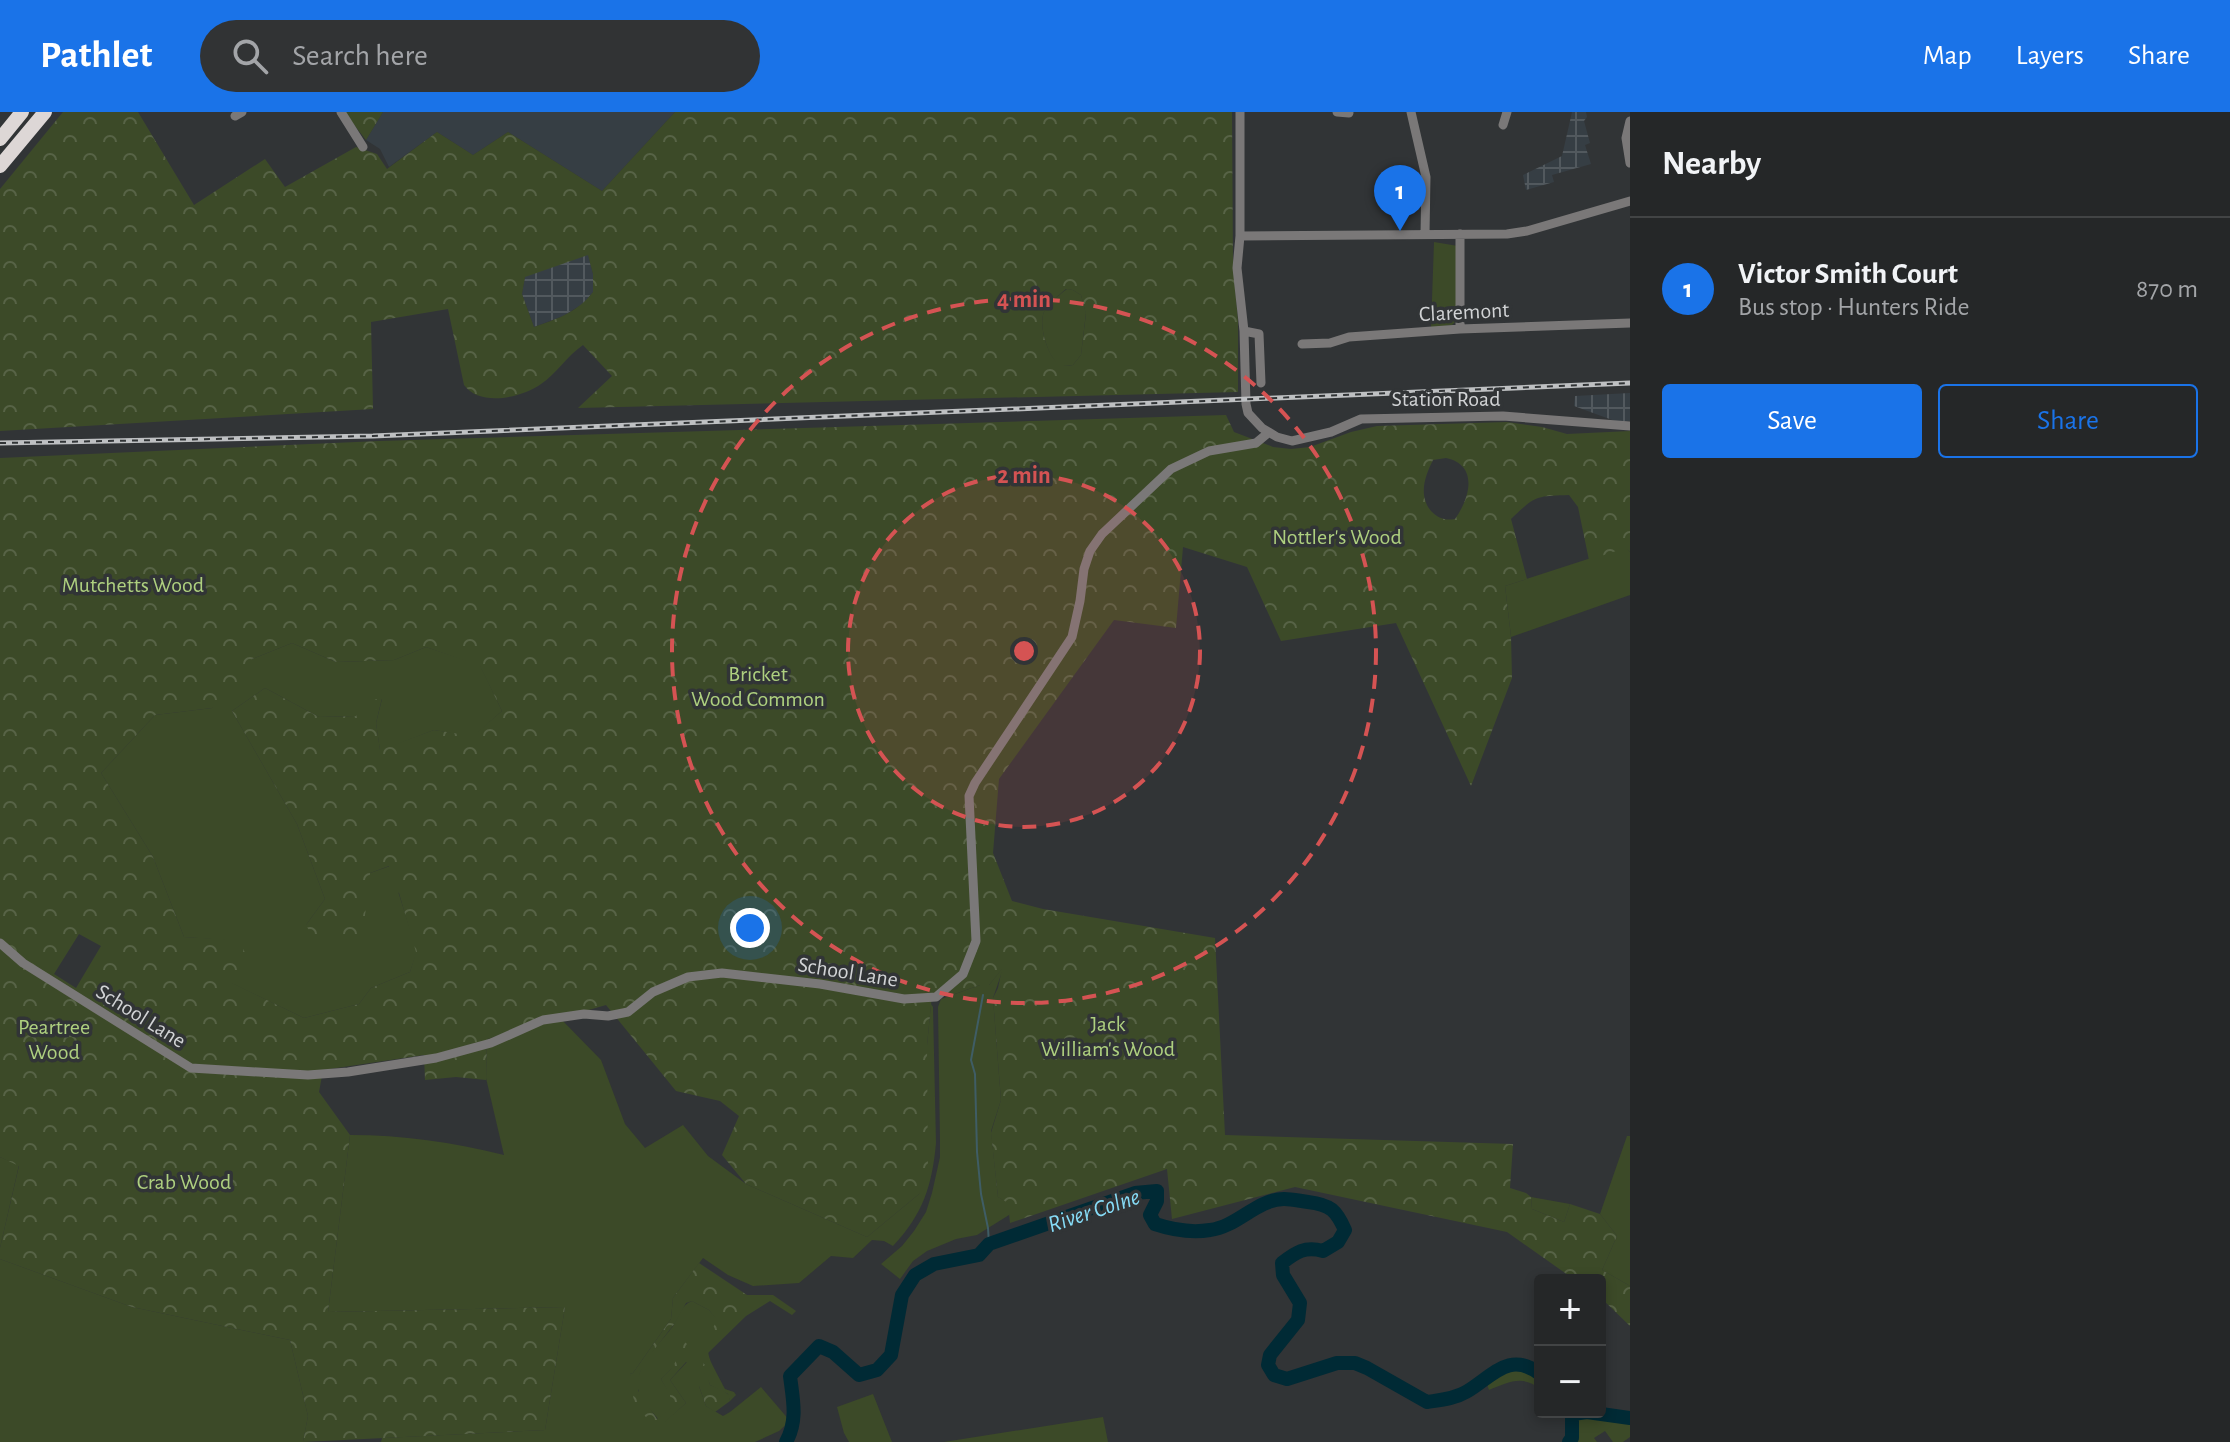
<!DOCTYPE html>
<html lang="en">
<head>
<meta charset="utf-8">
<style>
	:root { --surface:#252728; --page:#313334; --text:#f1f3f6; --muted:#a3a5a8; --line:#424445; --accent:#1a73e8 }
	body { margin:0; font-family:"Alegreya Sans",sans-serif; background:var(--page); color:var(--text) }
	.controls { position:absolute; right:24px; bottom:24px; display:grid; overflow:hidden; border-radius:8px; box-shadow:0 4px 12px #0003 }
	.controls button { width:72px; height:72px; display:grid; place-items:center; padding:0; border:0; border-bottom:2px solid var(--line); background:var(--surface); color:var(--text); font:40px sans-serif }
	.you { position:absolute; left:750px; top:816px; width:28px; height:28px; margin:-20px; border:6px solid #fff; border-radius:50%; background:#1a73e8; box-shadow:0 0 0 12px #1a73e833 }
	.badge { display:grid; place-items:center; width:52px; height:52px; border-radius:50%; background:var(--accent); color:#fff; font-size:26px; font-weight:700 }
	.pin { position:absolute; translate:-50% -66px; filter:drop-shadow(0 2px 4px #0008) }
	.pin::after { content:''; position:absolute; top:42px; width:28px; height:24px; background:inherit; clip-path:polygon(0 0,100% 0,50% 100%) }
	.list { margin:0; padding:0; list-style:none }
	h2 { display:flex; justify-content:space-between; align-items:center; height:104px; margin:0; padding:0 32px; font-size:34px }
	h2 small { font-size:26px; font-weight:400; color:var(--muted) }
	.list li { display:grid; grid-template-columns:52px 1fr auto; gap:24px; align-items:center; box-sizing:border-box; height:144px; padding:0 32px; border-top:2px solid var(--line) }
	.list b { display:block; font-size:30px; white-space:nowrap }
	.list p { margin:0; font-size:26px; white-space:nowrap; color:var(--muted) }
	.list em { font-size:26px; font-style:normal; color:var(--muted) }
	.actions { display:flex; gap:16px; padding:24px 32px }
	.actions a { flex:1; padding:18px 0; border:2px solid var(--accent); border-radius:8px; text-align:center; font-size:28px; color:var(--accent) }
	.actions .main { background:var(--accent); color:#fff }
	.icon { flex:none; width:44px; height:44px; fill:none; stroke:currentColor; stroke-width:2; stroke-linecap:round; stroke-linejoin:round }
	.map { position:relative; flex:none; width:1630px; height:1330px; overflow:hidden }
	header { display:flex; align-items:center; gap:48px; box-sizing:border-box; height:112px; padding:0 40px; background:var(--accent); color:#fff }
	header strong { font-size:38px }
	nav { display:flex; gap:44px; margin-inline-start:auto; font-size:28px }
	.search { width:560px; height:72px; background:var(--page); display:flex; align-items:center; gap:20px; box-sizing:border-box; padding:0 28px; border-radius:44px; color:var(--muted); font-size:30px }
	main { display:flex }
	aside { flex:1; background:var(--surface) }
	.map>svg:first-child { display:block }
	.built { fill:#363e44 }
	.industrial { fill:url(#industrial-grid) }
	.grass { fill:#3c4a28 }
	.forest { fill:url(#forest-crowns); fill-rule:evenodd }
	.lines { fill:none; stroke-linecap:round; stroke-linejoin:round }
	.stream { stroke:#3f5d65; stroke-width:2 }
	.river { stroke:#002a35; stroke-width:14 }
	.minor { stroke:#7a7878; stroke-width:9 }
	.highway { stroke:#ddd7d6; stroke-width:14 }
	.rail-casing { stroke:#bec0c2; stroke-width:5 }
	.rail { stroke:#313436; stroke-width:2; stroke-dasharray:6; stroke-linecap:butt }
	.ring { fill:none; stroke:#d55353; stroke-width:4; stroke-dasharray:14 10 }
	.labels { text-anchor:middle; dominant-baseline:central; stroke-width:7; stroke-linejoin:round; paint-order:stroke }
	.street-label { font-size:22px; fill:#d1d3d5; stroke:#313436 }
	.park-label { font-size:22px; fill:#aed07f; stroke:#313436 }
	.water-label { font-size:24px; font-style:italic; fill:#86dcf7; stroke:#313436 }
	.centre { fill:#d55353; stroke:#313436; stroke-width:4 }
	.ring-label { font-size:24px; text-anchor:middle; font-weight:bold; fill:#d55353; stroke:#313436; stroke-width:7; stroke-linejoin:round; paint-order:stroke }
</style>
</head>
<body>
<header>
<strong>Pathlet</strong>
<div class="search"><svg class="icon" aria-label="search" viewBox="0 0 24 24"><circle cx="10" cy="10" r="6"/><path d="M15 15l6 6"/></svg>Search here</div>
<nav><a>Map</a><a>Layers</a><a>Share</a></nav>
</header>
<main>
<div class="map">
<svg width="1630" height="1330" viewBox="0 0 1630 1330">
	<defs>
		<pattern id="industrial-grid" width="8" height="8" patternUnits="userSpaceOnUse" patternTransform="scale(2)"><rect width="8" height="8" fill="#363e44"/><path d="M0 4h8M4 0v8" fill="none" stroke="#52595e"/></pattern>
		<pattern id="forest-crowns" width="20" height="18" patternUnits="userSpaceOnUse" patternTransform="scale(2)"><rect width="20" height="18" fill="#3c4a28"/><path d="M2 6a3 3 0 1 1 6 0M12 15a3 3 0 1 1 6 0" fill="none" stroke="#576346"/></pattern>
	</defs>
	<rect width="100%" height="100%" fill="#313436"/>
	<!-- built -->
	<path class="built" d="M383 0H675L602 79 508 20 473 43 437 20 389 55 380 37 366 28Z"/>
	<!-- industrial -->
	<path class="industrial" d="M1572 0H1586L1587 5 1584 9 1590 31 1585 33 1591 52 1552 63 1554 70 1526 78 1523 63 1562 44Z
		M588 142 593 162V180L584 191 563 204 534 215 522 182 525 164Z
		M1630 281V309H1615L1574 294 1575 284Z"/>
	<!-- grass -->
	<path class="grass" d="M1434 130 1458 134 1457 208 1452 213 1431 216Z
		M1067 177 1073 178 1081 183 1086 201 1081 243 1073 253C1069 254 1065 254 1060 253 1048 247 1038 212 1044 200 1049 190 1058 184 1067 177Z
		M1625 435 1630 440V483L1511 525 1505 474Z
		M292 531 336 550 394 548 426 535 480 553 502 599 473 625 434 618 380 639 376 611 382 587 356 604 319 605 265 576 232 599 297 712 325 787 306 813 370 761 390 754 417 839 410 860 371 876 359 892 304 906 231 871 240 829 184 825 153 745 101 661 155 603 212 596 252 547Z
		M1004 854 993 886 1001 988 991 1019 998 1085 1009 1091V1103L977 1123 956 1127 927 1139 913 1149 900 1167 881 1152 902 1134 914 1119 926 1100 932 1081 940 1045V1030L938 895 941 887 980 873H989Z
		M931 892 933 895 936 1031C932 1074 923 1102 893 1134L884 1129 872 1128 853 1146 831 1144 799 1171 753 1174 728 1163 703 1146 673 1186 671 1207 633 1261 630 1262 656 1317 686 1291 670 1268 687 1250 705 1252 678 1244 675 1253 661 1267 671 1283 673 1295 658 1307C652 1299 642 1290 639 1281 631 1256 660 1232 673 1214 679 1205 681 1193 692 1189L709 1198 718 1208C700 1242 709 1244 725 1277L734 1280 736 1283 730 1289 728 1282 710 1273 705 1261 699 1274 706 1294 723 1304 730 1300 761 1275 790 1309 779 1319 755 1330H381L382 1326 545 1318 565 1195 328 1200 350 1023C402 1023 453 1030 504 1043L486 966 487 927 560 906 601 948 625 1012 645 1036 683 1013 708 1044 746 1072 867 1125 919 1082 927 933Z
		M1627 1024H1630V1174L1602 1158 1617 1124 1600 1102Z
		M0 1045 19 1053 0 1136Z
		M1531 1085 1570 1092 1564 1110 1532 1097Z
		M0 1147 132 1195 290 1228 308 1304 303 1330H0Z
		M1506 1258H1525L1539 1264 1540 1277C1523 1262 1507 1271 1489 1278L1486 1269Z
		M873 1282 892 1330H849L844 1321 837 1295Z
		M1590 1303 1630 1310V1325L1623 1330H1613L1605 1319 1594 1326 1597 1330H1572L1578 1307Z
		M1103 1305 1108 1330H944Z"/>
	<!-- forest -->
	<path class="forest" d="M63 0H138L194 93 265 47 285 75 356 35 377 42 387 57 437 20 473 43 508 20 602 79 675 0H1232L1233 151 1238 209V280L578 296 612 264 583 233C567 244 556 262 541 272 521 286 480 295 464 273L448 197 371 210 373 297 0 319V77ZM588 143 593 162V180C578 200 557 207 534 215L522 182 525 165ZM1066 177 1073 178 1081 183 1086 202 1081 243 1073 253C1069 254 1065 254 1060 252 1048 247 1038 212 1044 200 1049 190 1058 184 1066 177Z
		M344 0H383L366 28Z
		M1226 303 1234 320 1273 335 1291 337 1310 335 1351 320 1377 314 1507 310 1542 315 1567 322 1630 319V440L1625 436 1589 448 1578 395 1569 383C1535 384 1535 384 1511 407L1527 467 1505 474 1511 525 1512 566 1471 674 1396 511 1281 529 1247 455 1183 435 1176 516 1114 508 999 667 993 741 1012 789 1043 797 1215 826 1225 1023 1513 1032 1510 1076 1526 1081 1531 1085 1532 1097 1564 1110 1570 1092 1600 1102 1617 1124 1602 1158 1630 1174V1214L1600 1185V1168H1575L1507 1120 1295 1075 1172 1107 1167 1057 1010 1111 1008 1091 998 1085 991 1021 1001 988 993 886 998 876 1002 857 989 873H980L949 884 947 874 932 883 927 933 928 1060 919 1082 867 1125 746 1072 722 1043 739 1004 720 989 676 979 606 893 487 927 486 968 456 965 425 968 424 943 323 958 319 980 350 1023 328 1200 565 1195 545 1318 303 1330 308 1304 290 1228 132 1195 0 1147V1136L19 1054 0 1045V346L379 329ZM1446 346C1479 353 1470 386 1455 407 1445 409 1438 406 1431 399 1418 383 1425 364 1433 348ZM292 531 336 550 394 548 426 535 480 554 502 599 473 624 434 618 380 638 376 611 382 586 365 590 356 604 319 605 265 576 232 599 297 712 325 787 306 813 313 826 324 834 363 821 370 761 389 754V776L399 781 416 840 410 860 371 876 359 892 304 906 232 871 251 857 240 828 184 825 153 745 101 661 155 603 212 596 254 570 252 547ZM79 822 101 834 76 876 54 862Z
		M699 1151 747 1183H773L796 1199 792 1203 770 1189 746 1204 708 1241 706 1230 717 1208 709 1198 692 1189 686 1191 675 1211 653 1239 640 1260 638 1279 657 1307 672 1295 670 1283 661 1267C676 1252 680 1250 673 1229L680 1224 705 1253 698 1258 686 1250 670 1268 686 1291 656 1318 634 1290 630 1262 633 1261 671 1207 673 1186Z
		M706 1260 710 1273 722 1278 729 1283 730 1289 715 1300 706 1294 699 1274V1265Z"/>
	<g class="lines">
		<!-- stream -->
		<path class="stream" d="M983 883 971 948 975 962 977 1040 981 1082 988 1116 989 1132"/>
		<!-- river -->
		<path class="river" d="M1573 1302 1587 1300 1630 1306
			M786 1330C798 1308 793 1288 790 1264L819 1234 833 1240 859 1263 877 1258 891 1243 902 1183 915 1163 934 1152 979 1143 989 1132 1135 1081 1157 1079V1089L1150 1103 1155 1112C1173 1118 1191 1121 1210 1118 1237 1115 1257 1087 1284 1087 1292 1087 1300 1089 1308 1090 1331 1093 1336 1098 1345 1118L1338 1130 1323 1139C1305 1134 1296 1140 1282 1151L1283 1163 1300 1191 1298 1208 1270 1243 1268 1253 1274 1263 1287 1267 1337 1251H1355L1367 1256 1427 1290C1440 1288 1454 1287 1466 1280 1492 1265 1509 1238 1540 1262
			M1569 1330 1572 1326V1300"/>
		<!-- minor -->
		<path class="minor" d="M341 0 363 35
			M1240 0V124L1237 156 1244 219 1246 292 1248 301 1262 316 1277 325 1292 329 1331 320 1361 307 1503 304 1630 314
			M1337 0 1349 1
			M1411 0 1426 65 1425 122
			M235 4 242 0
			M1630 9 1626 26 1630 51
			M1503 13 1507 0
			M1240 124 1507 122 1527 119 1630 89
			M1460 217V122
			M1244 219 1259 222 1261 271
			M1302 232 1330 231 1349 225 1460 217 1630 211
			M0 831 23 851 191 956 308 963 348 960 436 946 491 931 543 908 584 902 608 904 628 900 653 880 688 865 722 861 820 872 904 887 936 885 963 862 976 829 969 684 975 671 1072 525 1080 489 1084 457 1090 439 1102 422 1171 357 1209 339 1256 331 1268 321"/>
		<!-- highway -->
		<path class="highway" d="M0 27 22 0
			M0 54 45 0"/>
		<!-- rail casing -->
		<g class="rail-casing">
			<path id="rail" d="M0 331 373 324 1630 271"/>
		</g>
		<!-- rail -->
		<use href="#rail" class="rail"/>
	</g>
	<!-- distance rings -->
	<circle cx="1024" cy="539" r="176" fill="#d55353" fill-opacity=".12"/>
	<g class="ring">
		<circle cx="1024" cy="539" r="176"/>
		<circle cx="1024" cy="539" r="352"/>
	</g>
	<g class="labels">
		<!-- street labels -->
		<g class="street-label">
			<text transform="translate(1464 200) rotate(-3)">Claremont</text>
			<text x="1446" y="287">Station Road</text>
			<text transform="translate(848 860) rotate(9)">School Lane</text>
			<text transform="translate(141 904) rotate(32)">School Lane</text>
		</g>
		<!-- park labels -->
		<g class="park-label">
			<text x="1337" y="425">Nottler's Wood</text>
			<text x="133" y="473">Mutchetts Wood</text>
			<text x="758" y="562">Bricket<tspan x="758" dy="25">Wood Common</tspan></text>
			<text x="1108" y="912">Jack<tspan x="1108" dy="25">William's Wood</tspan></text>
			<text x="54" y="915">Peartree<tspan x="54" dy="25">Wood</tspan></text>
			<text x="184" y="1070">Crab Wood</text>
		</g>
		<!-- water labels -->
		<g class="water-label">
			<text transform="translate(1094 1099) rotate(-18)">River Colne</text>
		</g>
	</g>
	<circle cx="1024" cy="539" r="12" class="centre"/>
	<g class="ring-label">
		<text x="1024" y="195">4 min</text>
		<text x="1024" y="371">2 min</text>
	</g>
</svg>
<div class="controls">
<button>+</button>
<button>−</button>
</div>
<div class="you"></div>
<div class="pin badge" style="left:1400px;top:119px">1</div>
</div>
<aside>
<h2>Nearby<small></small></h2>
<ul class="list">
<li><span class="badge">1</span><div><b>Victor Smith Court</b><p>Bus stop · Hunters Ride</p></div><em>870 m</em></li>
</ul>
<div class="actions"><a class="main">Save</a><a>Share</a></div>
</aside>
</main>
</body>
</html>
